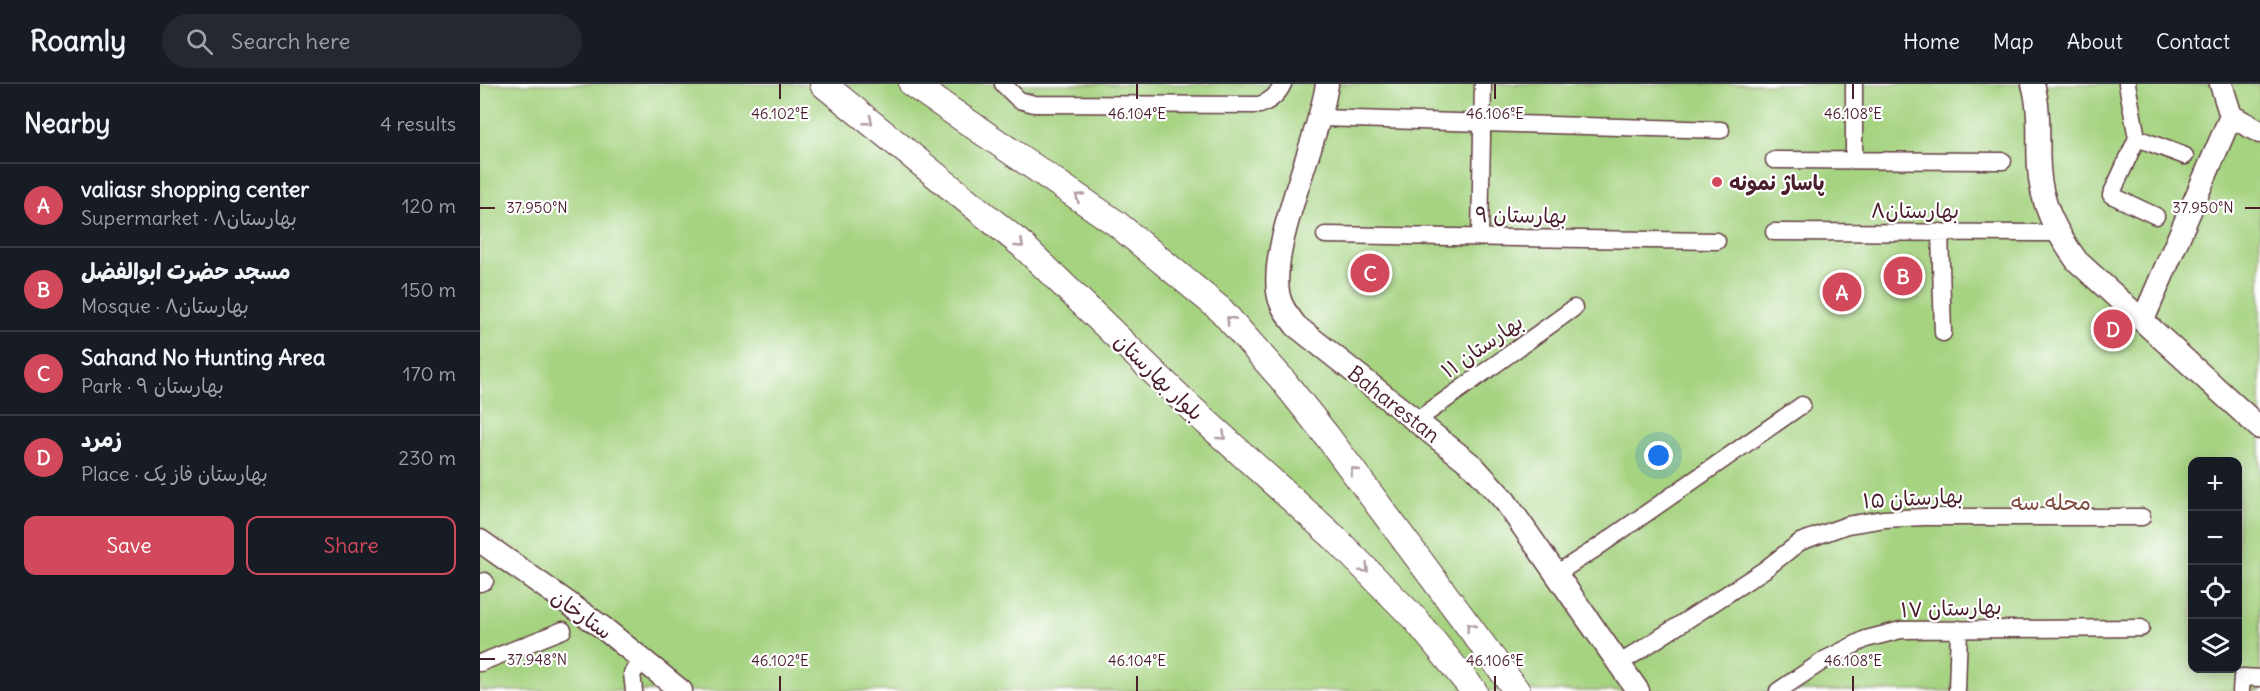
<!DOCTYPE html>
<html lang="en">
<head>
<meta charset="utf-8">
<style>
	:root { --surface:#171b24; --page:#242831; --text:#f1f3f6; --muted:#9ea1a6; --line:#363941; --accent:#d1495b }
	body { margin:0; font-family:Delius,"Playpen Sans Arabic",sans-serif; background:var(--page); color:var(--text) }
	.controls { position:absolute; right:18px; bottom:18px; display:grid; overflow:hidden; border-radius:12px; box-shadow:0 3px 15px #0003 }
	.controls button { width:54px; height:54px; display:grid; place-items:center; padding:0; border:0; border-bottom:2px solid var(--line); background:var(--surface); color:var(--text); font:30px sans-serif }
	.you { position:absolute; left:1179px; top:372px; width:21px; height:21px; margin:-15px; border:4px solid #fff; border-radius:50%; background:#1a73e8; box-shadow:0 0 0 9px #1a73e833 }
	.badge { display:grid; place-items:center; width:39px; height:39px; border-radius:50%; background:var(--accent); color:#fff; font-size:20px; font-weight:700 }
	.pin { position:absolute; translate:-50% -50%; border:3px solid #fff; box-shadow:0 2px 6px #0006 }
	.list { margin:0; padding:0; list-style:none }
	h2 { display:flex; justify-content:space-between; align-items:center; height:78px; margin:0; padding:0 24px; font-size:26px }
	h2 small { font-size:20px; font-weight:400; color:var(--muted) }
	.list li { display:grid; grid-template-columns:39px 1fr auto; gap:18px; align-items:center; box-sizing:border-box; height:84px; padding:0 24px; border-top:2px solid var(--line) }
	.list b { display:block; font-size:22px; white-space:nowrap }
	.list p { margin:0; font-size:20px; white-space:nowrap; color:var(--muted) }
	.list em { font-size:20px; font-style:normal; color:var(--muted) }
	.actions { display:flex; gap:12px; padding:18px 24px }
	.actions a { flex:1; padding:14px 0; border:2px solid var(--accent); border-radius:12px; text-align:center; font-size:21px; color:var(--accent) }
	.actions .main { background:var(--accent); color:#fff }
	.icon { flex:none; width:33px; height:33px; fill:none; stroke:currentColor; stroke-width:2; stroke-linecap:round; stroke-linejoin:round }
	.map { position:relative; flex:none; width:1780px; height:607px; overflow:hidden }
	header { display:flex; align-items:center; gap:36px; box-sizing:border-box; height:84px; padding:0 30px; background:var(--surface); border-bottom:2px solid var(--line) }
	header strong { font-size:28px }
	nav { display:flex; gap:33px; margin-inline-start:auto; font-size:21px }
	.search { width:420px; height:54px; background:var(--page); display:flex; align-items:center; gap:15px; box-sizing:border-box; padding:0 21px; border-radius:33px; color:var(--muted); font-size:22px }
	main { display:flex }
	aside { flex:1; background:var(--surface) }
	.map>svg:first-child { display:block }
	.green { fill:#a5d380; stroke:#787956; stroke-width:1.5; fill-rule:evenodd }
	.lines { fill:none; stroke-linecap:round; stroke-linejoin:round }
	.street-casing { stroke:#633c42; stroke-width:19 }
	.secondary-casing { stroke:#633c42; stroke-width:25 }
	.primary-casing { stroke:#633c42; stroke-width:28 }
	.street { stroke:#fff; stroke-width:16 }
	.secondary { stroke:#fff; stroke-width:22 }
	.primary { stroke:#fff; stroke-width:26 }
	.oneway { stroke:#ae9aa0 }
	.ticks { fill:none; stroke:#4a1f2b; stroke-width:2 }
	.poi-dot { fill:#d1495b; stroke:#fff; stroke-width:2 }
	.labels { text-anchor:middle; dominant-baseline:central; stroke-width:4.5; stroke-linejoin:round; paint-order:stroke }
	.poi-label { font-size:21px; font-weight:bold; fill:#4a1f2b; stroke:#fff; text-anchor:start }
	.street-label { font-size:21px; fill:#4a1f2b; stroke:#fff }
	.neighbourhood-label { font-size:22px; fill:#7d4a3e; stroke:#fff }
	.ticks-label { font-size:15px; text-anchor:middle; fill:#4a1f2b; stroke:#fff; stroke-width:4.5; stroke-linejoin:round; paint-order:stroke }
</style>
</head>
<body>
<header>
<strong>Roamly</strong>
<div class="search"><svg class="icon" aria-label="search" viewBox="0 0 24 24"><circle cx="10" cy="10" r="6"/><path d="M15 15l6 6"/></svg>Search here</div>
<nav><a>Home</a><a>Map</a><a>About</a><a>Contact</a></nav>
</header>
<main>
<aside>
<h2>Nearby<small>4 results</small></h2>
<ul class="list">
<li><span class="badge">A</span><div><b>valiasr shopping center</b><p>Supermarket · بهارستان۸</p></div><em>120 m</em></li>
<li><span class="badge">B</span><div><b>مسجد حضرت ابوالفضل</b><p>Mosque · بهارستان۸</p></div><em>150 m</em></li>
<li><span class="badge">C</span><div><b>Sahand No Hunting Area</b><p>Park · بهارستان ۹</p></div><em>170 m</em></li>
<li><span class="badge">D</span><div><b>زمرد</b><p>Place · بهارستان فاز یک</p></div><em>230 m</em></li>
</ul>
<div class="actions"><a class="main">Save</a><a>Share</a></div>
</aside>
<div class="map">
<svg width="1780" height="607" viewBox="0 0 1780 607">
	<rect width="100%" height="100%" fill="#fff"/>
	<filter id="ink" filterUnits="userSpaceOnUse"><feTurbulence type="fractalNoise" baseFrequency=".0167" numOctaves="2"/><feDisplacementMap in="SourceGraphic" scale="12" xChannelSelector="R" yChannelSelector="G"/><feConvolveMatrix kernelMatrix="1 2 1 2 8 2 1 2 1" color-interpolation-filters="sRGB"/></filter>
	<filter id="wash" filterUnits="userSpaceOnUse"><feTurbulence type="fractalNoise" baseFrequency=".008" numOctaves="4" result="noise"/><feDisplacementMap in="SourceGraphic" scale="24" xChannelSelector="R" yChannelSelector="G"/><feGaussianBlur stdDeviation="1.35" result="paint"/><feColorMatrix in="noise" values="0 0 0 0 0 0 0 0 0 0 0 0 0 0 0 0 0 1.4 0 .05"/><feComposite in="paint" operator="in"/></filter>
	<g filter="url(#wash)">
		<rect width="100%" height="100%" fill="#f2dec1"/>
		<!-- green -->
		<path class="green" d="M0 0H1780V607H0ZM1712 378H1758V584H1712Z"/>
	</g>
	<g filter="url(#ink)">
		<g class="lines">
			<!-- street casing -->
			<g class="street-casing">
				<path id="street" d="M523 0 539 16 554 20 780 21C790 17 798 11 803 0
					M1374 0V75
					M1647 0 1657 54 1631 111 1676 132
					M840 34 1241 46
					M1657 54 1705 72
					M1294 76 1523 77
					M1294 148 1577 149
					M1460 148 1463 249
					M845 151 1237 157
					M1000 152 1003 0
					M936 337 1094 224
					M1076 490 1115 465 1322 321
					M0 499 5 497
					M0 579 83 546
					M1139 580 1284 486 1320 458 1367 441 1404 435 1444 433H1662
					M154 607 152 589 164 577
					M1298 607 1346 575 1386 555 1421 546 1661 544
					M1477 607 1479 545
					M1761 607 1762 593 1780 594"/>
			</g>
			<!-- secondary casing -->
			<g class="secondary-casing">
				<path id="secondary" d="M847 0C840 54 782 175 801 219 804 227 811 235 816 242L993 382 1025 417 1158 607
					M1553 0C1561 28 1557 55 1559 84 1561 121 1576 148 1597 177L1780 344
					M1751 32 1780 48
					M1663 236 1751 32 1741 0
					M0 457 122 543 201 607"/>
			</g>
			<!-- primary casing -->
			<g class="primary-casing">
				<path id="primary" d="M343 0 542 161 712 325 856 455 936 536 994 607
					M432 0 636 139 741 226 801 294 847 352 1037 607"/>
			</g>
			<!-- street -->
			<use href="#street" class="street"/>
			<!-- secondary -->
			<use href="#secondary" class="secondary"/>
			<!-- primary -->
			<use href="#primary" class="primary"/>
		</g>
		<!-- one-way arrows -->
		<defs><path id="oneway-chevron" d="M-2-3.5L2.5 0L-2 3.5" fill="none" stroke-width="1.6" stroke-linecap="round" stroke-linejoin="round" transform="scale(1.5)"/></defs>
		<g class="oneway">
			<use href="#oneway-chevron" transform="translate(389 37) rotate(39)"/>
			<use href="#oneway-chevron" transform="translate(599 113) rotate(-146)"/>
			<use href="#oneway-chevron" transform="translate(540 160) rotate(41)"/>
			<use href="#oneway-chevron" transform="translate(750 236) rotate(-132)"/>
			<use href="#oneway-chevron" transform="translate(742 352) rotate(42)"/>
			<use href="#oneway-chevron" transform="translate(874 387) rotate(-127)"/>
			<use href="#oneway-chevron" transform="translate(885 485) rotate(45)"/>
			<use href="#oneway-chevron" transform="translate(990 543) rotate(-127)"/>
		</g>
	</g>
	<!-- ticks -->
	<path class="ticks" d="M300 0V15M657 0V15M1015 0V15M1373 0V15M0 124H15M1765 124H1780M0 575H15M300 592V607M657 592V607M1015 592V607M1373 592V607"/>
	<!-- markers -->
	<circle class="poi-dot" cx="1237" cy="98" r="6"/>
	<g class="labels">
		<!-- poi labels -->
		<g class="poi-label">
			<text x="1249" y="98">پاساژ نمونه</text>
		</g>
		<!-- street labels -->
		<g class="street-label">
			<text x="1435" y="126">بهارستان۸</text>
			<text transform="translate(1041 131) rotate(1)">بهارستان ۹</text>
			<text transform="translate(1002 262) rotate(-35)">بهارستان ۱۱</text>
			<text transform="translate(679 293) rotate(44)">بلوار بهارستان</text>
			<text transform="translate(914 320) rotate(38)">Baharestan</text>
			<text transform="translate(1433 414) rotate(-3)">بهارستان ۱۵</text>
			<text transform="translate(1471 524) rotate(-2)">بهارستان ۱۷</text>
			<text transform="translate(102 530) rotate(36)">ستارخان</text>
		</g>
		<!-- neighbourhood labels -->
		<g class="neighbourhood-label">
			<text x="1571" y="418">محله سه</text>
		</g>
	</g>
	<g class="ticks-label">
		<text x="300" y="35">46.102°E</text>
		<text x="657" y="35">46.104°E</text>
		<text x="1015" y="35">46.106°E</text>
		<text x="1373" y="35">46.108°E</text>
		<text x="57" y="129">37.950°N</text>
		<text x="1723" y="129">37.950°N</text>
		<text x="57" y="581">37.948°N</text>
		<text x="300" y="582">46.102°E</text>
		<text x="657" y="582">46.104°E</text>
		<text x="1015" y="582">46.106°E</text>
		<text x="1373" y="582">46.108°E</text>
	</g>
</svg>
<div class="controls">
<button>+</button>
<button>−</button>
<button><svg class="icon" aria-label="locate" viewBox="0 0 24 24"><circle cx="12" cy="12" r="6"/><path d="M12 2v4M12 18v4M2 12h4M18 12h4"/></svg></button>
<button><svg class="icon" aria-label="layers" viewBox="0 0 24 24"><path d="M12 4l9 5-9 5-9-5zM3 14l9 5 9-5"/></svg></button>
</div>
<div class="you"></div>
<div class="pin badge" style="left:1362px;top:208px">A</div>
<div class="pin badge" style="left:1423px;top:192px">B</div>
<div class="pin badge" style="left:890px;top:189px">C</div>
<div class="pin badge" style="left:1633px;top:245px">D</div>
</div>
</main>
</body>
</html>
